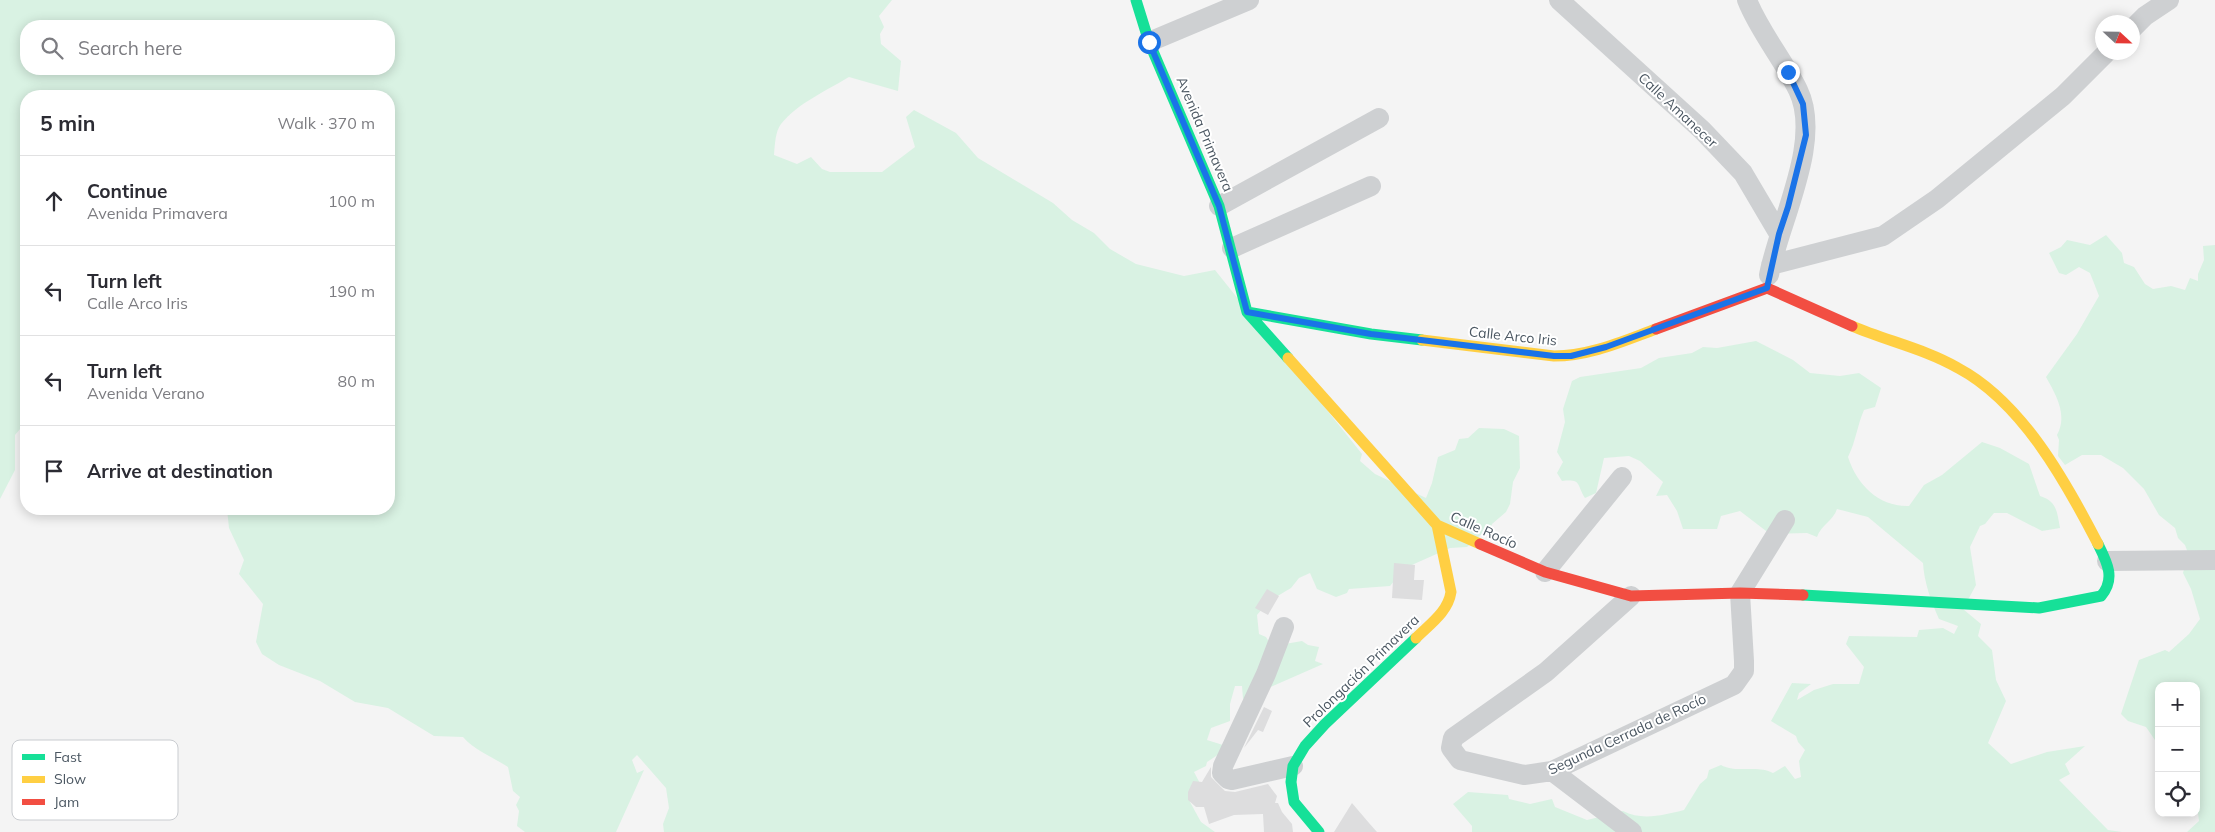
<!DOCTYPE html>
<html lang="en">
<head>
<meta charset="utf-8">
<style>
	:root { --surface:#fff; --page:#f7f7f7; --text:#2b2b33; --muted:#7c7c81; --line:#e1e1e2 }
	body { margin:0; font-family:Mulish,sans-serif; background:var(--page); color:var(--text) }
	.controls { position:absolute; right:15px; bottom:15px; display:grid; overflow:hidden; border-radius:10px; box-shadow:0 2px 12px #0003 }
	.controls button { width:45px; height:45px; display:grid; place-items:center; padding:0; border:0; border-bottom:1px solid var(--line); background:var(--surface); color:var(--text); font:25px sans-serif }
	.compass { position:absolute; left:2095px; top:15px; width:45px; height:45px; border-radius:50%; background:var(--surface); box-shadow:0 2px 12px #0003; rotate:112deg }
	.stop { position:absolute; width:15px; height:15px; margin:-11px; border:4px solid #1a73e8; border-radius:50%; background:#fff }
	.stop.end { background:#1a73e8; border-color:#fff; box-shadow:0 1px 5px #0008 }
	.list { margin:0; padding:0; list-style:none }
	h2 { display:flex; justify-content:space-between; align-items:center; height:65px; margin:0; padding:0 20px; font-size:21px }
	h2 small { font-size:16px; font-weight:400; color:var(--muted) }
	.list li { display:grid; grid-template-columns:32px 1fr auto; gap:15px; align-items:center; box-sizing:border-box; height:90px; padding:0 20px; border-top:1px solid var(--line) }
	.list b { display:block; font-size:19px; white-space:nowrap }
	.list p { margin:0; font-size:16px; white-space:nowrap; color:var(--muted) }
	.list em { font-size:16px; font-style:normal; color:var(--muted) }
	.icon { flex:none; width:28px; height:28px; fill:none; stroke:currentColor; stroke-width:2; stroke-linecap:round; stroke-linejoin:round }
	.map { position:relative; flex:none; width:2215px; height:832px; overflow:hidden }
	.search { position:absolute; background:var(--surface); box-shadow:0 2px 12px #0003; left:20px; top:20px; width:375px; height:55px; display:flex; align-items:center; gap:12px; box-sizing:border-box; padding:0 18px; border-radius:20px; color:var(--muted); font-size:19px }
	.panel { position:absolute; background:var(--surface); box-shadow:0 2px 12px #0003; left:20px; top:90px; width:375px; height:425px; border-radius:20px }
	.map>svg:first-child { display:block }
	.green { fill:#d9f2e3; fill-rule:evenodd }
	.building { fill:#ddddde }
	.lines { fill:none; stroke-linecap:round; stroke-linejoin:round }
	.street { stroke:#ced0d2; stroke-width:20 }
	.fast { stroke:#16e098; stroke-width:11 }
	.slow { stroke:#ffcf43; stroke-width:11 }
	.jam { stroke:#f24e42; stroke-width:11 }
	.route { stroke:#1a73e8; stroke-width:6 }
	.labels { text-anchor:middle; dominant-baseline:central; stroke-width:4; stroke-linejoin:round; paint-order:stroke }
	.street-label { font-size:14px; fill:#4a5661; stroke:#fff }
	.key { fill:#fff; stroke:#c9ccd0; stroke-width:1 }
	.key-label { font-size:14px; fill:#4a5661 }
</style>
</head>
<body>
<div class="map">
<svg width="2215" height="832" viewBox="0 0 2215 832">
	<rect width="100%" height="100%" fill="#f4f4f4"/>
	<!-- green -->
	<path class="green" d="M0 0H892L879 16 884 27 880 34 881 44 901 61 898 91 849 77C826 91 798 103 781 124 775 132 775 145 774 155L797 164 811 157 822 169 830 172H882L915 147 906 117 914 110 956 133 978 158 1053 203 1072 220 1094 233 1110 249 1136 264 1184 276 1215 270 1362 454 1360 461 1375 474 1426 498 1432 483 1438 457 1455 450 1459 439 1468 438 1479 428 1504 429 1519 436 1520 468 1513 482 1510 504 1506 512 1492 524 1491 528 1485 531 1467 547 1450 548 1405 568 1390 586 1349 589 1347 593 1336 597 1317 589 1310 573 1299 578 1291 588 1269 601 1257 615 1259 634 1266 637 1269 642 1285 644 1302 641 1308 645 1319 647 1315 661 1323 664 1243 699 1242 686H1235L1230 704V721L1211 728 1207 740 1223 745 1225 750 1207 762 1206 766 1194 772 1204 791 1190 802 1201 822 1215 832H664L663 824 669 808 666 788 637 755 632 760 637 773 644 770 616 832H525L517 826 519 811 516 805 520 797 513 791 508 767C493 757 475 751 463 737L434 736 388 708 355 702 320 681 279 665 262 654 256 642 263 604 239 574 244 560 229 528 227 509H389V96H26V422L15 435V470L0 499ZM26 26H389V69H26Z
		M2106 235 2122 253 2124 263 2134 267 2145 284 2153 289 2171 286 2185 290 2190 278 2198 281V274L2204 260 2203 246 2215 245V832H2187L2199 821 2196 797V686H2159V746L2146 727 2128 721 2121 714 2139 660 2165 650 2169 652 2189 634 2200 619 2191 589 2183 573 2188 553 2185 545 2178 538 2175 528 2159 515 2144 489 2123 468 2101 455H2082L2065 465 2058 456 2059 440 2057 435C2068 415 2056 395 2046 377L2077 334 2099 296 2090 273 2079 267 2066 275 2059 273 2049 253 2061 247 2067 240 2090 245Z
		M1756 341 1793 360 1810 373 1840 376 1859 373 1881 388 1875 407 1864 410C1857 426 1856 441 1848 457 1857 485 1879 507 1909 506L1924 485 1942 475 1982 442 2000 448 2029 464 2040 496C2057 501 2057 512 2060 528L2042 531 2007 513H1994L1985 524 1980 526 1970 547 1976 585 1963 609 1981 624 1978 636 1992 650 1996 680 2006 701 1988 743 2011 764 2047 752 2085 746 2065 764 2070 774 2059 780 2108 830 2122 832H1472V826L1453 804 1468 792 1508 795 1509 799 1530 804 1552 799 1555 807 1587 820 1623 811C1642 821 1664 815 1684 810L1700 784 1707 778 1709 770 1721 765C1737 774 1757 764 1773 773L1785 766 1795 779 1801 777 1799 761 1805 750 1798 742 1796 736 1771 721 1792 683 1811 684 1799 693 1797 700 1814 690 1833 684H1859L1864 667 1846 644 1849 636 1917 637 1919 630 1943 628 1954 634 1958 626 1939 619C1931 601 1924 582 1923 563L1868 517 1837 509C1833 521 1821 525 1817 537L1807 533 1770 534 1740 511 1721 516 1717 529H1683L1677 511 1667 495 1656 496 1663 482 1640 461 1629 456 1604 458 1596 493 1585 498C1576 484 1582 479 1562 481L1557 473 1563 462 1557 452 1565 422 1563 409 1572 381 1580 377 1641 368 1659 358 1692 353 1703 347 1717 348Z"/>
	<!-- building -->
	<path class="building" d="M1394 563 1415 565 1414 580H1424L1422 600 1392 598Z
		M1267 589 1279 596 1268 615 1255 608Z
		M1264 707 1272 711 1263 732 1258 730 1244 748Z
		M1211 767V777L1225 791 1235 792 1268 784 1277 796 1275 803H1278L1282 812 1292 824 1293 832H1264L1263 814 1234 815 1209 824 1204 807H1196L1188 800V792L1193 781 1202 782Z
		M1352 803 1369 823 1377 832H1334Z"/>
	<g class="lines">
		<!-- street -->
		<path class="street" d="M1559 0 1702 130 1743 173 1779 234
			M1747 0C1759 31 1783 59 1798 90 1823 141 1779 222 1769 275
			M2132 29 2145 16 2169 0
			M1149 42 1249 0
			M1219 206 1379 118
			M1232 248 1371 186
			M1771 265 1883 236 1937 199 2063 96 2107 52
			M2107 561 2215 560
			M1545 572 1622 477
			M1631 596 1546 672 1453 738 1451 748 1460 760 1524 775 1552 771 1734 685 1744 671V661L1740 593 1785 520
			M1284 627 1266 674 1223 766 1222 773 1228 779 1232 780 1293 766
			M1552 771 1632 832"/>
		<!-- fast -->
		<path class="fast" d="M1136 0 1149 42 1219 206 1247 312 1288 358
			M1247 312 1371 334 1422 340
			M1803 595 2039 608 2101 596C2116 579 2107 562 2098 544
			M1319 832 1294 802 1291 782 1293 766 1305 746 1325 724 1416 638"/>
		<!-- slow -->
		<path class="slow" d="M1852 326C1887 341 1925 349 1958 368 2022 402 2066 482 2098 544
			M1422 340 1554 356C1590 356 1623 341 1656 329
			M1288 358 1437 525 1480 544
			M1416 638C1430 624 1448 612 1451 592L1437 525"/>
		<!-- jam -->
		<path class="jam" d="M1656 329 1767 288 1852 326
			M1480 544 1545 572 1631 596 1740 593 1803 595"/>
	</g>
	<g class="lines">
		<!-- route -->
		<path class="route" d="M1149 42 1219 206 1247 312 1371 334 1554 356H1571L1606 347 1767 288 1779 234 1788 207 1806 135 1803 104 1788 72"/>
	</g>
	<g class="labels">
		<!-- street labels -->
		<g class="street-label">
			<text transform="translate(1678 110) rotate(43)">Calle Amanecer</text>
			<text transform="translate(1205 134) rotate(67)">Avenida Primavera</text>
			<text transform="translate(1513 336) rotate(6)">Calle Arco Iris</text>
			<text transform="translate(1484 530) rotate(24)">Calle Rocío</text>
			<text transform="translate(1361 671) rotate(-44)">Prolongación Primavera</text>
			<text transform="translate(1627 734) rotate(-25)">Segunda Cerrada de Rocío</text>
		</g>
	</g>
	<!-- legend -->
	<rect x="12" y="740" width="166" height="80" rx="8" class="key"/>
	<rect x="22" y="754" width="23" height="6" fill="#16e098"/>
	<rect x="22" y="776" width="23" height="7" fill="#ffcf43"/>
	<rect x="22" y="799" width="23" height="6" fill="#f24e42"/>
	<g class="key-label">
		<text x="54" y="762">Fast</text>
		<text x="54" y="784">Slow</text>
		<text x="54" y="807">Jam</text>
	</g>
</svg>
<div class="controls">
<button>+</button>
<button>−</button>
<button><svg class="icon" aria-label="locate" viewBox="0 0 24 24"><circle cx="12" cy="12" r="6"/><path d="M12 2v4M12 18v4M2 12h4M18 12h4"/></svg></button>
</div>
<svg class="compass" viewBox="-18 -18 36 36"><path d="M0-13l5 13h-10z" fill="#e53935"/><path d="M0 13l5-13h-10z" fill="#7c7c81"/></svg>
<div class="stop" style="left:1149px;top:42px"></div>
<div class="stop end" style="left:1788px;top:72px"></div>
<div class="search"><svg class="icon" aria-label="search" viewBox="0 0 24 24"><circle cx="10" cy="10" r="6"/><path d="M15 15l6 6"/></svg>Search here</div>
<section class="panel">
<h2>5 min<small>Walk · 370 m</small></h2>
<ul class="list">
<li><svg class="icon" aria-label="ahead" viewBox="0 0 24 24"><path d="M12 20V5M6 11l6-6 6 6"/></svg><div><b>Continue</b><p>Avenida Primavera</p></div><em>100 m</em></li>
<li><svg class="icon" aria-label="left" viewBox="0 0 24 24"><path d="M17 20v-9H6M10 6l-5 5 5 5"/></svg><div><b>Turn left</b><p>Calle Arco Iris</p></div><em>190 m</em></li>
<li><svg class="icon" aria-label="left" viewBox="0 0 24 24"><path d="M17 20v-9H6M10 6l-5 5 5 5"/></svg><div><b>Turn left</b><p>Avenida Verano</p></div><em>80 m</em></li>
<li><svg class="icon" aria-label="arrive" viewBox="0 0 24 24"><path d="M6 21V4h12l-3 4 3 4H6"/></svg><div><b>Arrive at destination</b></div></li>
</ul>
</section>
</div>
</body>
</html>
